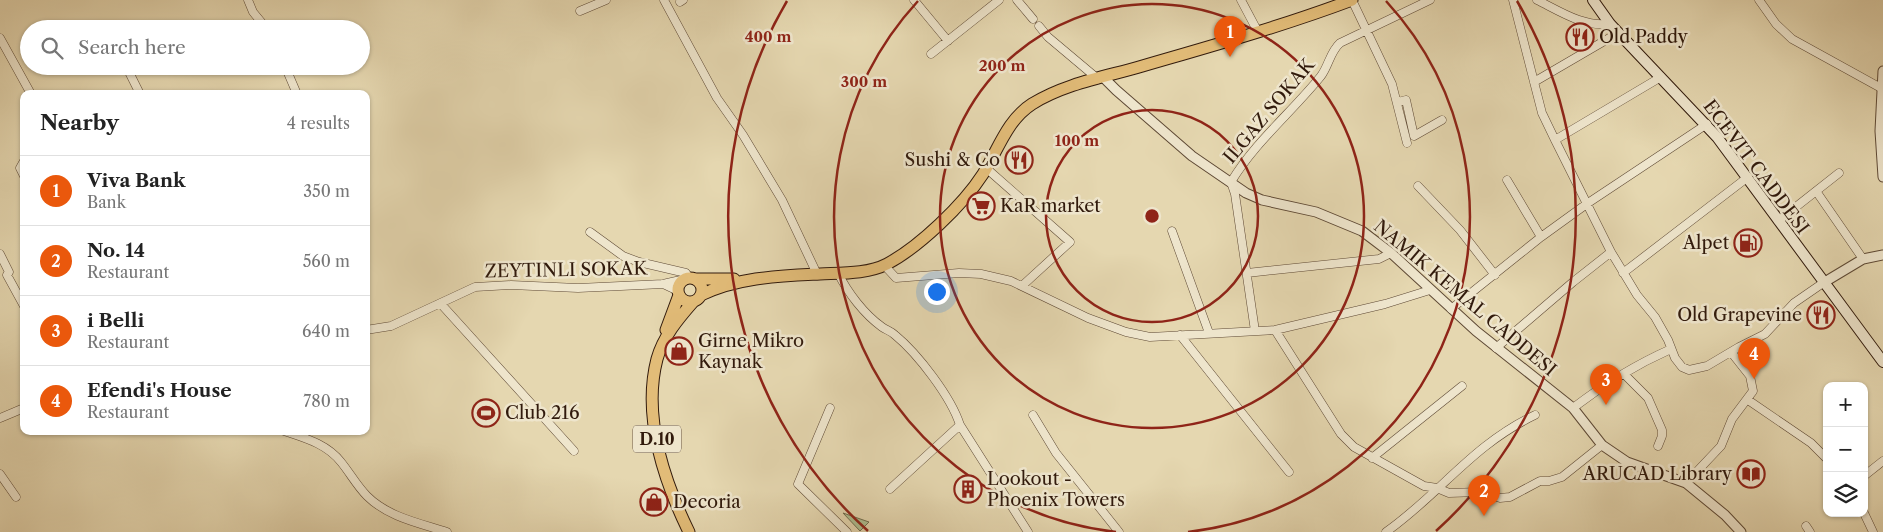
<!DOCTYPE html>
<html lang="en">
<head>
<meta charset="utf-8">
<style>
	:root { --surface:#fff; --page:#f2f2f2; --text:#222; --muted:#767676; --line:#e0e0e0; --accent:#ea580c }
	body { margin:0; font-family:"Libre Caslon Text",serif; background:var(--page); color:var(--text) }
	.controls { position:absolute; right:15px; bottom:15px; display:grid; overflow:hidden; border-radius:10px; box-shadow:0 1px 4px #0004 }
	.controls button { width:45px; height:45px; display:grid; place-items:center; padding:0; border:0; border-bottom:1px solid var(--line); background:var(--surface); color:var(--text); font:25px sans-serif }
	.you { position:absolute; left:936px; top:291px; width:18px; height:18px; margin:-12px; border:4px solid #fff; border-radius:50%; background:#1a73e8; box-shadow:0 0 0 8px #1a73e833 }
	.badge { display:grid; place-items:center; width:32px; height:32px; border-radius:50%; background:var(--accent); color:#fff; font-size:16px; font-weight:700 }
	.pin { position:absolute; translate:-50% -41px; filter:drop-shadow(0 1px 2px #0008) }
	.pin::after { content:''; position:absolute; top:26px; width:18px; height:15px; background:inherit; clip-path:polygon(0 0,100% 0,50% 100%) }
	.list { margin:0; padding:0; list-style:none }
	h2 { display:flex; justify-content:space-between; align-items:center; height:65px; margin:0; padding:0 20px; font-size:21px }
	h2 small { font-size:16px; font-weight:400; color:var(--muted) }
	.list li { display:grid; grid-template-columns:32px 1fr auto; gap:15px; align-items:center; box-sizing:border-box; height:70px; padding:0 20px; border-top:1px solid var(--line) }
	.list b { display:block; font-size:19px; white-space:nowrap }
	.list p { margin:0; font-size:16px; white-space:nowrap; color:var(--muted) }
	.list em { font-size:16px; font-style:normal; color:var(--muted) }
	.icon { flex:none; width:28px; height:28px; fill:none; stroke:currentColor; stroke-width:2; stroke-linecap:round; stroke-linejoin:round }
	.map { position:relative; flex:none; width:1883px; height:532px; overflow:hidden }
	.search { position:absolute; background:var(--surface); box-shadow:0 1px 4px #0004; left:20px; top:20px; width:350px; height:55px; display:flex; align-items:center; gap:12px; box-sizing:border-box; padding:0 18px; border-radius:28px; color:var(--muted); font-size:19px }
	.panel { position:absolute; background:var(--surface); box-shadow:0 1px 4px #0004; left:20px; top:90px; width:350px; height:345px; border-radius:10px }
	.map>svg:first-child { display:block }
	.green { fill:#aebf91; stroke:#706c4e }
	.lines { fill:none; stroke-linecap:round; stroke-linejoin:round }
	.minor-casing { stroke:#5e4935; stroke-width:9 }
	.tertiary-casing { stroke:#5e4935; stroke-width:11 }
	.secondary-casing { stroke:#311a0c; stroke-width:12 }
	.primary-casing { stroke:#311a0c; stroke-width:13 }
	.minor { stroke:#eee5cc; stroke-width:8 }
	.tertiary { stroke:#eee5cc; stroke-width:9 }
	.secondary { stroke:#eee5cc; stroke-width:10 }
	.primary { stroke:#e2bc78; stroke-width:11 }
	.ring { fill:none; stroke:#8f2418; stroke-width:2.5 }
	.labels { text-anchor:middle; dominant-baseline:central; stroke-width:5; stroke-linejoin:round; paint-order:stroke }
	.shield { fill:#eee5cc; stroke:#6a5746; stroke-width:1 }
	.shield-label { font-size:16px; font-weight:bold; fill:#311a0c }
	.poi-label { font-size:18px; fill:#311a0c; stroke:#eee5cc; text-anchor:start }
	.street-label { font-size:18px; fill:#311a0c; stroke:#eee5cc }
	.centre { fill:#8f2418; stroke:#eee5cc; stroke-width:2.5 }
	.ring-label { font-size:15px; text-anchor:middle; font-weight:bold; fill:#8f2418; stroke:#eee5cc; stroke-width:5; stroke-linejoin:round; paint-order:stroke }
</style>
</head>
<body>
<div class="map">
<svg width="1883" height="532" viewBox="0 0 1883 532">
	<rect width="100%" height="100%" fill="#e5d7b0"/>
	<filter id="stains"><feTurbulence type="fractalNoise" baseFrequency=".004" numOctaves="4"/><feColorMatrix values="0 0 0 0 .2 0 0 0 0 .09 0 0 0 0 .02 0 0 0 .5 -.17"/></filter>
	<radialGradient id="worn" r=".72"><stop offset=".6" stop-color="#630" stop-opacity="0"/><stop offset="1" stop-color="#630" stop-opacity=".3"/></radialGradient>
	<!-- green -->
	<path class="green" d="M843 513 869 522 860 531Z"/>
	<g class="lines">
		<!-- minor casing -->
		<g class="minor-casing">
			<path id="minor" d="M248 0 253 12 267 29
				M664 0 717 98 743 135 782 200 817 274
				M914 0 948 41
				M1017 0 1033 19
				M1241 0 1258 32
				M1352 0 1392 84 1407 143
				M1513 0 1542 113 1555 140 1611 252 1637 295 1655 317 1668 340 1675 358 1682 367 1689 370 1707 366 1739 347 1765 334 1794 303 1823 283
				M1537 0C1561 12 1583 27 1610 24
				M1759 0 1776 24 1792 39 1881 88
				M680 2 683 0
				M580 11 606 0
				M1039 26 1048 37 1098 79
				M0 38 31 94
				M931 54 999 0
				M126 66 140 94
				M285 66 297 94
				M1534 82 1618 33
				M1398 102 1406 100 1414 136 1442 120
				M1555 140 1661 77
				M24 161 20 168 24 176
				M986 168 1070 242 1023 285
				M1507 180 1541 237
				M1418 186 1460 230 1495 275
				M1816 191 1863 259
				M1778 221 1839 173
				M1172 231 1209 333
				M590 232 623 256 639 262 686 273 689 278
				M0 254 9 272 7 275 24 306
				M884 265 896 278 959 273 981 274 1011 281 1088 318 1126 332 1150 337 1275 330 1385 304 1430 290
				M838 273C848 293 864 314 882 327 886 330 891 331 895 335 918 354 951 397 960 425L1028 532
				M1247 273 1379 259 1391 253
				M1623 273 1748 177
				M663 284 678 291
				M441 304 574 451
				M1451 309 1541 237 1588 203 1707 124
				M366 330 391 326 475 287 511 285 578 288 663 284 685 279
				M1275 330 1341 434 1354 447 1424 486 1437 488 1449 493 1479 492 1500 498 1510 497 1540 481H1549L1562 477 1602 445
				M1255 331 1235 194 1231 182C1255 142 1292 112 1321 76 1329 65 1330 52 1340 43L1430 0
				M1180 335 1289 472
				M1496 348 1573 282 1611 252
				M1624 374 1648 398 1662 430V436L1658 446
				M1748 400 1811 443 1827 459
				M830 408 798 484 847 532
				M1573 408C1603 385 1637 364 1671 349
				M1033 415 1056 453 1119 532
				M0 418 24 408
				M284 431C305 438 327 444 341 462 350 473 357 486 367 496 388 517 419 523 447 532
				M1372 458 1462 386
				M0 474 16 497
				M1864 476 1883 461
				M1686 483 1721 446 1732 419 1753 391 1750 376 1731 352
				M890 489 960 425
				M1864 513 1873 532
				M1806 526 1810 532
				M1386 532C1440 494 1472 445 1535 415"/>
		</g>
		<!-- tertiary casing -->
		<g class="tertiary-casing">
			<path id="tertiary" d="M1883 71 1880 131 1883 177
				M1104 78 1116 90 1192 156 1246 193 1262 200 1316 212 1362 231 1391 253 1476 331 1573 408 1602 445 1627 462 1686 483 1725 515 1741 532
				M1823 283 1863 259 1883 255"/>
		</g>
		<!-- secondary casing -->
		<g class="secondary-casing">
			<path id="secondary" d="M1593 0 1610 24 1717 137 1883 362"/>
		</g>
		<!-- primary casing -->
		<g class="primary-casing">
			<path id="primary" d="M678 290a12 12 0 1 1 24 0a12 12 0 1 1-24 0Z
				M696 279H734
				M701 295C738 277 780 276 820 274 841 273 868 274 887 264 919 247 963 205 983 174 998 150 1007 120 1032 104 1064 84 1104 77 1139 67 1211 46 1283 26 1352 0
				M666 330 679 295
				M689 532C664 481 642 417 657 359 663 337 678 319 693 302"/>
		</g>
		<!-- minor -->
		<use href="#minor" class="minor"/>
		<!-- tertiary -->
		<use href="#tertiary" class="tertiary"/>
		<!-- secondary -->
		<use href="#secondary" class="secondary"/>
		<!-- primary -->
		<use href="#primary" class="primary"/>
	</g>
	<!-- distance rings -->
	<g class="ring">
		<circle cx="1152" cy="216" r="106"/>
		<circle cx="1152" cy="216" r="212"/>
		<path d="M1116 532A318 318 0 0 1 918 1M1386 1A318 318 0 0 1 1188 532"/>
		<path d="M868 531A424 424 0 0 1 787 1M1517 1A424 424 0 0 1 1436 531"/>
	</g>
	<!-- icons -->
	<defs>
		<g id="restaurant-ring" transform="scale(1.4375)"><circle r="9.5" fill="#eee5cc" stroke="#8f2418" stroke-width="1.5"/><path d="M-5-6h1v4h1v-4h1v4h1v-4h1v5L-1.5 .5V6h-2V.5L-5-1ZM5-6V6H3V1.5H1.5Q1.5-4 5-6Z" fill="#8f2418"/></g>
		<g id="supermarket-ring" transform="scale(1.4375)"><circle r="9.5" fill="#eee5cc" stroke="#8f2418" stroke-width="1.5"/><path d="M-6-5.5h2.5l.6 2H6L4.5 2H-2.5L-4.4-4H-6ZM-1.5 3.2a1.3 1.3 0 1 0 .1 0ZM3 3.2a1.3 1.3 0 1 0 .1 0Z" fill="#8f2418"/></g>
		<g id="fuel-ring" transform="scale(1.4375)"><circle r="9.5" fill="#eee5cc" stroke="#8f2418" stroke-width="1.5"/><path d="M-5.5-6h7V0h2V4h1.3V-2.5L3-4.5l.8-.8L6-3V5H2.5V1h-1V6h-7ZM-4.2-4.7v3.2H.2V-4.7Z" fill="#8f2418"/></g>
		<g id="shop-ring" transform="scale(1.4375)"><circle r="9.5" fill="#eee5cc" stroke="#8f2418" stroke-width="1.5"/><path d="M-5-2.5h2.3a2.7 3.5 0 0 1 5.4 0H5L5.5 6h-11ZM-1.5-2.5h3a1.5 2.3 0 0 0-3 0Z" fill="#8f2418"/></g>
		<g id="stadium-ring" transform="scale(1.4375)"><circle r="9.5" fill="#eee5cc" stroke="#8f2418" stroke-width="1.5"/><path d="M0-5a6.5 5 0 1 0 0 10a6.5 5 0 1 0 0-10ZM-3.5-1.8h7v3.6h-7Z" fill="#8f2418"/></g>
		<g id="library-ring" transform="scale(1.4375)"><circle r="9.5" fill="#eee5cc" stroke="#8f2418" stroke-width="1.5"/><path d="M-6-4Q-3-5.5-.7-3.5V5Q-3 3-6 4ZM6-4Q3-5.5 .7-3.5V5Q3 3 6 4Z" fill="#8f2418"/></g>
		<g id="building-ring" transform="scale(1.4375)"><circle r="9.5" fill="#eee5cc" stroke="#8f2418" stroke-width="1.5"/><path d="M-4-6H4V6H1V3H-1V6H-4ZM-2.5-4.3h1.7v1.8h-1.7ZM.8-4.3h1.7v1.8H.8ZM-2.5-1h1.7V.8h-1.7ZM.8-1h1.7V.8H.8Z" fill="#8f2418"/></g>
	</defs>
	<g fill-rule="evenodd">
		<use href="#restaurant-ring" x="1580" y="37"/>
		<use href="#restaurant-ring" x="1019" y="160"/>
		<use href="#supermarket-ring" x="981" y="206"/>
		<use href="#fuel-ring" x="1748" y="243"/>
		<use href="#restaurant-ring" x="1821" y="315"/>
		<use href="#shop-ring" x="679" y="351"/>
		<use href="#stadium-ring" x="486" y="413"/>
		<use href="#library-ring" x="1751" y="474"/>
		<use href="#building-ring" x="968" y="489"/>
		<use href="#shop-ring" x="654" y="502"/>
	</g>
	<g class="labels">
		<!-- shield labels -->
		<rect class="shield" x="633" y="425.5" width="48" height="27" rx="4"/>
		<g class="shield-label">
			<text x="657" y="439">D.10</text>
		</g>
		<!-- poi labels -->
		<g class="poi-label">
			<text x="1599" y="37">Old Paddy</text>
			<text x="1000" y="160" text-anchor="end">Sushi &amp; Co</text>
			<text x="1000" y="206">KaR market</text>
			<text x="1729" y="243" text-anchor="end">Alpet</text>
			<text x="1802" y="315" text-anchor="end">Old Grapevine</text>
			<text x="698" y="341">Girne Mikro<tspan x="698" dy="21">Kaynak</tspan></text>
			<text x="505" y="413">Club 216</text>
			<text x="1732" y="474" text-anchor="end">ARUCAD Library</text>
			<text x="987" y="479">Lookout -<tspan x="987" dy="21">Phoenix Towers</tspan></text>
			<text x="673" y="502">Decoria</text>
		</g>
		<!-- street labels -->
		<g class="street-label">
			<text transform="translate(1269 111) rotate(-50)">ILGAZ SOKAK</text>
			<text transform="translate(1756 167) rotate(53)">ECEVIT CADDESI</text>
			<text transform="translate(566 270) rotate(-1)">ZEYTINLI SOKAK</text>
			<text transform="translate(1465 298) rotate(40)">NAMIK KEMAL CADDESI</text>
		</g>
	</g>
	<circle cx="1152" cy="216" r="8" class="centre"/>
	<g class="ring-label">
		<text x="768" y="42">400 m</text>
		<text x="1002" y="71">200 m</text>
		<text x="864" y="87">300 m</text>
		<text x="1077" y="146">100 m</text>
	</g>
	<rect width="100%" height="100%" filter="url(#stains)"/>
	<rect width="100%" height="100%" fill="url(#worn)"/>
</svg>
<div class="controls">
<button>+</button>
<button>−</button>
<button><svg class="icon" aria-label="layers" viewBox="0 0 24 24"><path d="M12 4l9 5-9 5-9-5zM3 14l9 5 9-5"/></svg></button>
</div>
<div class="you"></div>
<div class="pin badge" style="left:1230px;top:57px">1</div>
<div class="pin badge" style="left:1484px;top:516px">2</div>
<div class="pin badge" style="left:1606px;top:405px">3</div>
<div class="pin badge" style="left:1754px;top:379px">4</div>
<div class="search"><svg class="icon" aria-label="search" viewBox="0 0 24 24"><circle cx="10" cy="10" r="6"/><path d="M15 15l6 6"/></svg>Search here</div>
<section class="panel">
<h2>Nearby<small>4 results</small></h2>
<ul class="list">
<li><span class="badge">1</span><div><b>Viva Bank</b><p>Bank</p></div><em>350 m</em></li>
<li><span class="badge">2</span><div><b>No. 14</b><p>Restaurant</p></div><em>560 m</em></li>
<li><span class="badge">3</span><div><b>i Belli</b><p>Restaurant</p></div><em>640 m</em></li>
<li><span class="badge">4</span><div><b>Efendi's House</b><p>Restaurant</p></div><em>780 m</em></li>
</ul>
</section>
</div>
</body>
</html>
